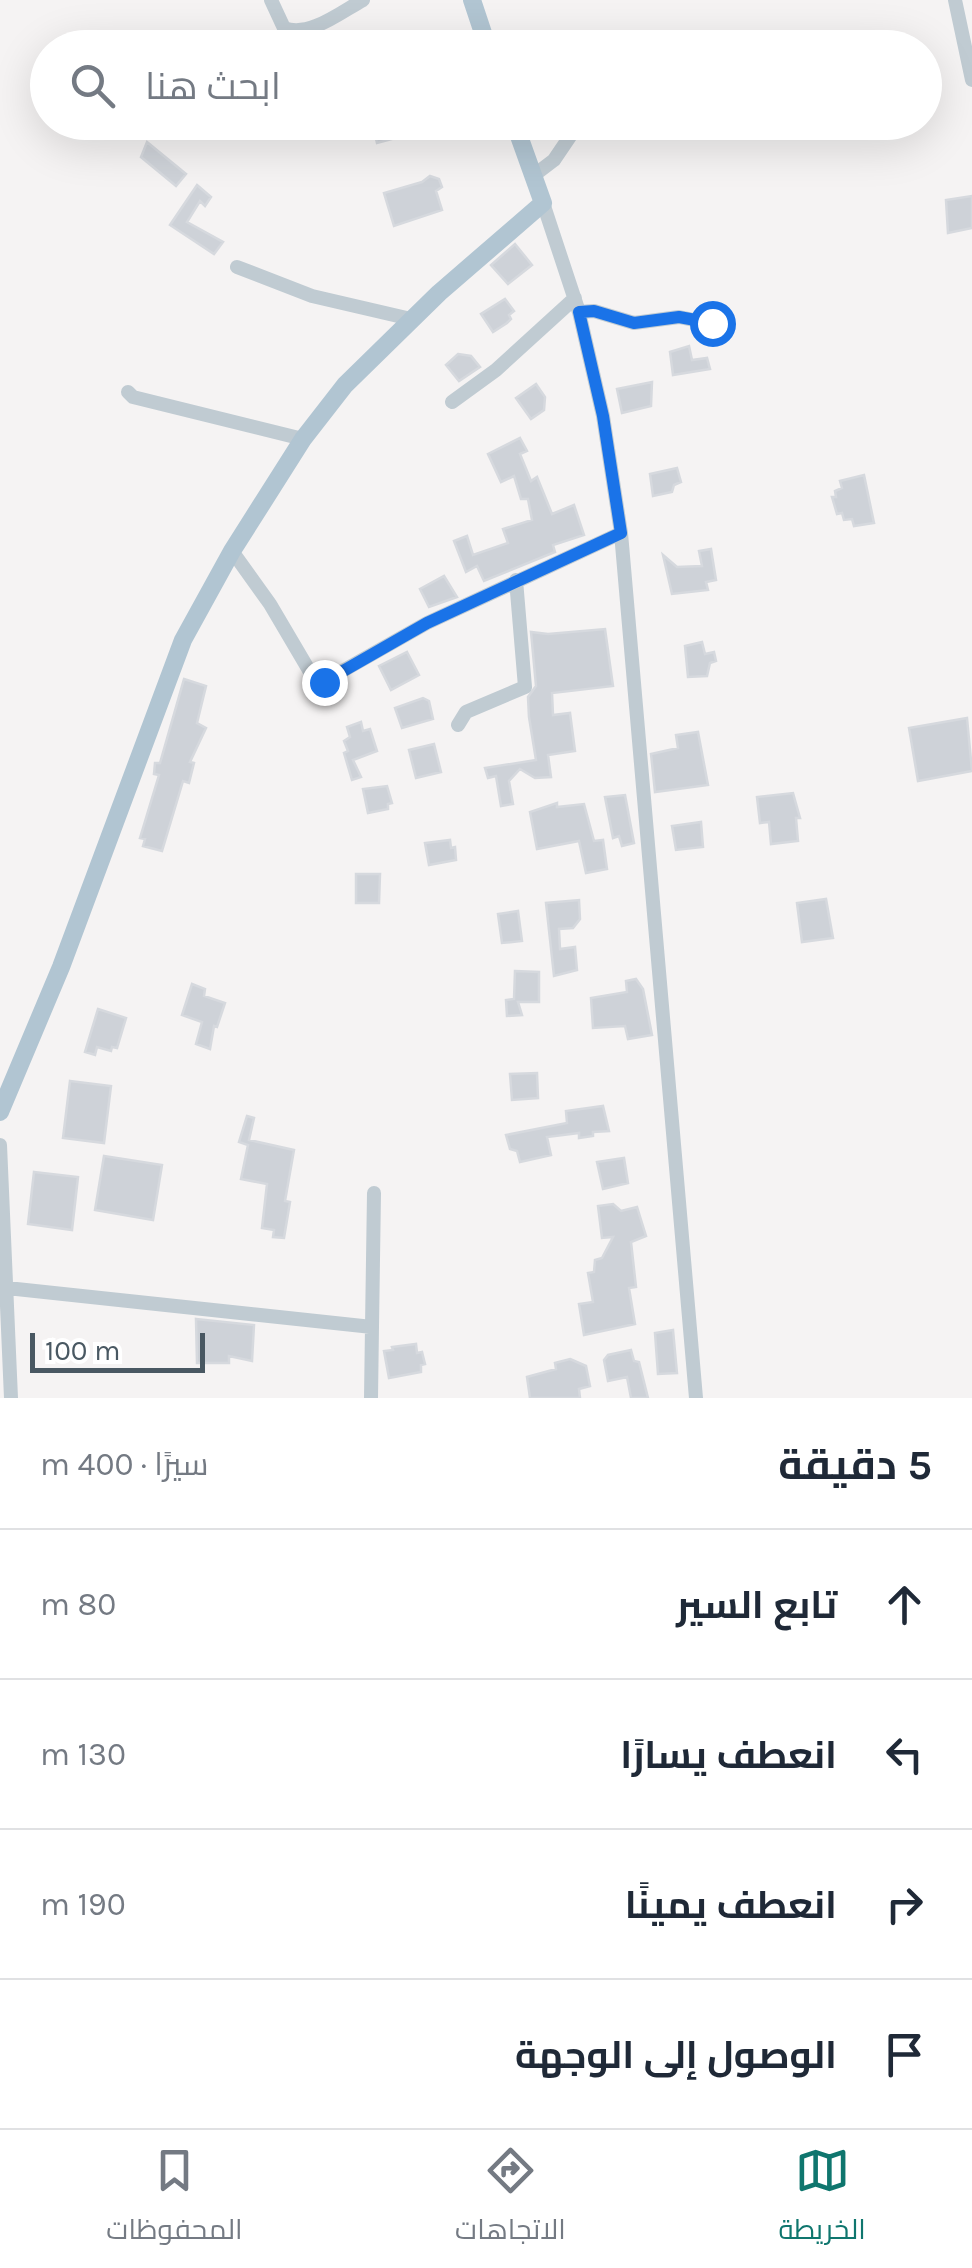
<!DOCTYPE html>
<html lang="ar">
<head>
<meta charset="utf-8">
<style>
	:root { --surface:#fff; --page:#f6f6f7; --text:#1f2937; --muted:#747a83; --line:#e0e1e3; --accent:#0f766e }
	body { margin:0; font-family:Karla,Cairo,sans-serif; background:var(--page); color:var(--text); direction:rtl }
	.scale { position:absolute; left:30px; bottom:25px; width:175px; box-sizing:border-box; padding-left:10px; border:5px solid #495862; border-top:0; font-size:28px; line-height:35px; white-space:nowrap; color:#495862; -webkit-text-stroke:8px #fff; paint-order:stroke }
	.stop { position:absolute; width:30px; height:30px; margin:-22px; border:8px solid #1a73e8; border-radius:50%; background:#fff }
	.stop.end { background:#1a73e8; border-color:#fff; box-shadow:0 2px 10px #0008 }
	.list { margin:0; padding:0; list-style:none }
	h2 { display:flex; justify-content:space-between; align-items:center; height:130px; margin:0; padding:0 40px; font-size:42px }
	h2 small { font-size:32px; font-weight:400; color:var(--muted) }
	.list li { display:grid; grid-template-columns:65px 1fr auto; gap:30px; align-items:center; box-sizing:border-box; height:150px; padding:0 40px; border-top:2px solid var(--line) }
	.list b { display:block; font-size:38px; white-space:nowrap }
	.list em { font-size:32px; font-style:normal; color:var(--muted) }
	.icon { flex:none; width:55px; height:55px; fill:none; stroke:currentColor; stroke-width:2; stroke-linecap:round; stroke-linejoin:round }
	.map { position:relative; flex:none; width:972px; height:1398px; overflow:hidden; direction:ltr }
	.search { position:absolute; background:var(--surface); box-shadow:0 10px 40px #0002; left:30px; right:30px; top:30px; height:110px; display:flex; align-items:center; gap:25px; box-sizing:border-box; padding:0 35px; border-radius:55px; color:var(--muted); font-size:38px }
	.sheet { height:730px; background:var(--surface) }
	nav { display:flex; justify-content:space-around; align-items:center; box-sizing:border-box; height:140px; border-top:2px solid var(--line); background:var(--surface); font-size:28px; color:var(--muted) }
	nav a { display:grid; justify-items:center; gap:5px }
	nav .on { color:var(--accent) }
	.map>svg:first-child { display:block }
	.building { fill:#ced2d8; stroke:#d6d9de; stroke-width:2.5 }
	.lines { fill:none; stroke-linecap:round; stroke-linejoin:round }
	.minor { stroke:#c0cbd2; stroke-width:14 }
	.major { stroke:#b1c5d2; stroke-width:18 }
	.route { stroke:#1a73e8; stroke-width:12 }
</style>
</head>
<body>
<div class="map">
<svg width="972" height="1398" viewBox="0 0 972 1398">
	<rect width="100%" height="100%" fill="#f5f3f3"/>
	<!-- building -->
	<path class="building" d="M372 122H401L407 135 377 143Z
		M147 142 186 174 176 186 141 157Z
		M430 176 439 179 442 187 436 191 442 210 394 226 384 193 422 182Z
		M197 185 211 197 205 206 200 201 187 222 223 242 214 254 170 225Z
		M972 196V228L948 233 946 200Z
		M515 244 532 265 508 284 491 265Z
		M505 299 514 311 509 315 511 319 507 323 493 332 481 314Z
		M689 346 692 360 707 358 710 369 673 375 670 352Z
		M458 354 471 356 480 367 459 381 446 365Z
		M652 382 651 406 622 413 617 389Z
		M536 384 545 397 544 410 531 419 516 398Z
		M520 438 527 451 520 454 531 481 537 477 552 514 574 505 584 535 553 545 555 552 484 581 477 566 466 572 454 541 467 536 473 555 508 543 503 529 532 520 528 499H521L514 476 501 482 488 454Z
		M677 468 681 482 674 485 672 492 653 496 650 474Z
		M864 475 874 523 854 526 852 519 844 520 842 513 837 514 832 497H836L835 491 842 488 840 481Z
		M711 549 716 580 706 582 708 590 672 594 663 555 677 567 702 566 699 551Z
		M444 576 457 597 429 607 420 589Z
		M605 629 613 686 552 693 553 715 570 713 575 751 548 755 551 777 535 778 520 769 509 781 513 804 501 806 496 776 488 778 485 768 536 760 529 717 528 697 536 686 531 632 548 634Z
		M702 642 705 654 714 652 716 661 710 663 707 676 688 677 685 646Z
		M407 652 419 675 391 690 379 666Z
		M184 679 206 686 197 723 206 728 190 762 194 763 189 783 183 781 162 851 143 846 145 839 140 838 159 775 154 774 155 763H160Z
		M423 698 429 701 433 719 402 728 395 708Z
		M967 718 972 771 918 781 909 728Z
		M361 722 363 731 370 729 377 751 353 760 361 777 352 780 344 753 348 751 344 741 350 737 347 727Z
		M698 732 708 785 655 792 651 754 678 748 676 735Z
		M434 744 441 772 416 778 409 750Z
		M387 786 392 803 388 804V809L368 813 363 789Z
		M793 793 800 818H796L798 841 771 844 769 822 760 823 757 797Z
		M625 795 634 843 622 846 619 836 613 838 605 797Z
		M557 803V807L584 804 594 841 603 840 607 869 586 873 579 841 537 849 530 812Z
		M701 822 703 847 676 850 672 826Z
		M450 840 451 848 455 847 456 860 429 865 425 843Z
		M356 874H380L379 903H356Z
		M826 899 833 938 802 942 797 903Z
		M579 900 580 919 573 928 559 929 560 949 575 947 577 970 554 976 546 903Z
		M518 911 522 941 502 943 498 914Z
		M515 971 539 972V1002H518L522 1015 507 1016 506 1000 514 999Z
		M636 979 643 989 652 1035 628 1039 625 1026 593 1028 591 998 627 992 626 981Z
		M192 984 205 989 204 996 225 1003 217 1027 214 1026 210 1049 196 1044 202 1022 182 1015Z
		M98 1009 126 1018 117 1048 112 1047 111 1051 97 1047 95 1055 85 1052Z
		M537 1073 538 1098 512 1100 510 1074Z
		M70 1081 111 1086 104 1143 63 1138Z
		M603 1106 609 1131 593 1132V1136L579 1138V1133L547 1137 551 1155 520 1162 517 1151 510 1149 506 1135 567 1123 566 1111Z
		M247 1116 254 1118 249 1140 294 1150 285 1201 290 1202 284 1238 273 1237 274 1230 262 1228 267 1184 241 1179 248 1145 239 1142Z
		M104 1156 162 1165 153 1220 95 1210Z
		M624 1158 628 1183 603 1189 597 1162Z
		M34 1172 78 1177 72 1230 28 1224Z
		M613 1204 621 1211 637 1207 646 1236 631 1242 636 1287 629 1288 635 1324 584 1335 579 1304 593 1302 588 1273 594 1272 595 1260 602 1258 613 1237 602 1238 598 1206Z
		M196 1319 254 1325 252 1361 229 1356V1363H197Z
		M673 1330 677 1373 658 1374 655 1333Z
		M416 1344 417 1353 422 1352 425 1364 421 1365V1372L389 1378 384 1351 393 1350 392 1347Z
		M631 1350 634 1361 639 1362 648 1398H631L627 1377 608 1381 604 1360 608 1355Z
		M570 1359 586 1366 590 1386 579 1389 580 1398H530L527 1377 556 1369 555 1363Z"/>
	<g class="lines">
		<!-- minor -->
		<path class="minor" d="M271 0 284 28C309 38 341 12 363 0
			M955 0 972 80
			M533 176 554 160 575 129
			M543 203 579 312 603 416 621 533 696 1398
			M237 267 312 296 411 319
			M579 312 594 311 634 323 679 317 719 325
			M128 392 133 397 303 439
			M452 402 496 370 575 298
			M232 551 270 604 313 677 323 682 427 623 621 533
			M458 725 466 712 525 687 516 580
			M0 1145 11 1398
			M7 1288 372 1327 374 1193
			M371 1398 372 1327"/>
		<!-- major -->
		<path class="major" d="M472 0 488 48
			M0 1112 61 967 183 640 232 551 303 439 345 385 439 293 543 203 514 122"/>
	</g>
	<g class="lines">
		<!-- route -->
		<path class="route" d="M324 682 427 623 621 533 603 416 579 312 594 311 634 323 679 317 712 323"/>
	</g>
</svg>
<div class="scale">100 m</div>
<div class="stop" style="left:712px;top:323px"></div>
<div class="stop end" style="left:324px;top:682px"></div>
<div class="search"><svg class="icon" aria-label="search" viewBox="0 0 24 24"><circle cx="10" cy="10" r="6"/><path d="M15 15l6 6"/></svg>ابحث هنا</div>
</div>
<section class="sheet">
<h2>5 دقيقة<small>سيرًا · 400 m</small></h2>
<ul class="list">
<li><svg class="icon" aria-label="ahead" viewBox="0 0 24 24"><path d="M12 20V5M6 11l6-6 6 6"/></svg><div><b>تابع السير</b></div><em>80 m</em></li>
<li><svg class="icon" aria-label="left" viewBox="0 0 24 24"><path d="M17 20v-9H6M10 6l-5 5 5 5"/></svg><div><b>انعطف يسارًا</b></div><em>130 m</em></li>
<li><svg class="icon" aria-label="right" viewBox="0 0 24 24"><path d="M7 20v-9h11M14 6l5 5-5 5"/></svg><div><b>انعطف يمينًا</b></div><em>190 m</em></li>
<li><svg class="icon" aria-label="arrive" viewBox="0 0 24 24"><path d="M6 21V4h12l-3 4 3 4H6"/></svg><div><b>الوصول إلى الوجهة</b></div></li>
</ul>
</section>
<nav>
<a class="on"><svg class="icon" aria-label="map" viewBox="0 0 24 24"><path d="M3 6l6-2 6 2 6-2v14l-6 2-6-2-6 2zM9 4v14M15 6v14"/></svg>الخريطة</a>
<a><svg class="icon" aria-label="directions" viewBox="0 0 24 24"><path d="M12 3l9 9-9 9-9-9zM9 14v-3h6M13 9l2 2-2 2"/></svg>الاتجاهات</a>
<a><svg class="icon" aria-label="saved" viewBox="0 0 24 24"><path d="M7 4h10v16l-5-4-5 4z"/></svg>المحفوظات</a>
</nav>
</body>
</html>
